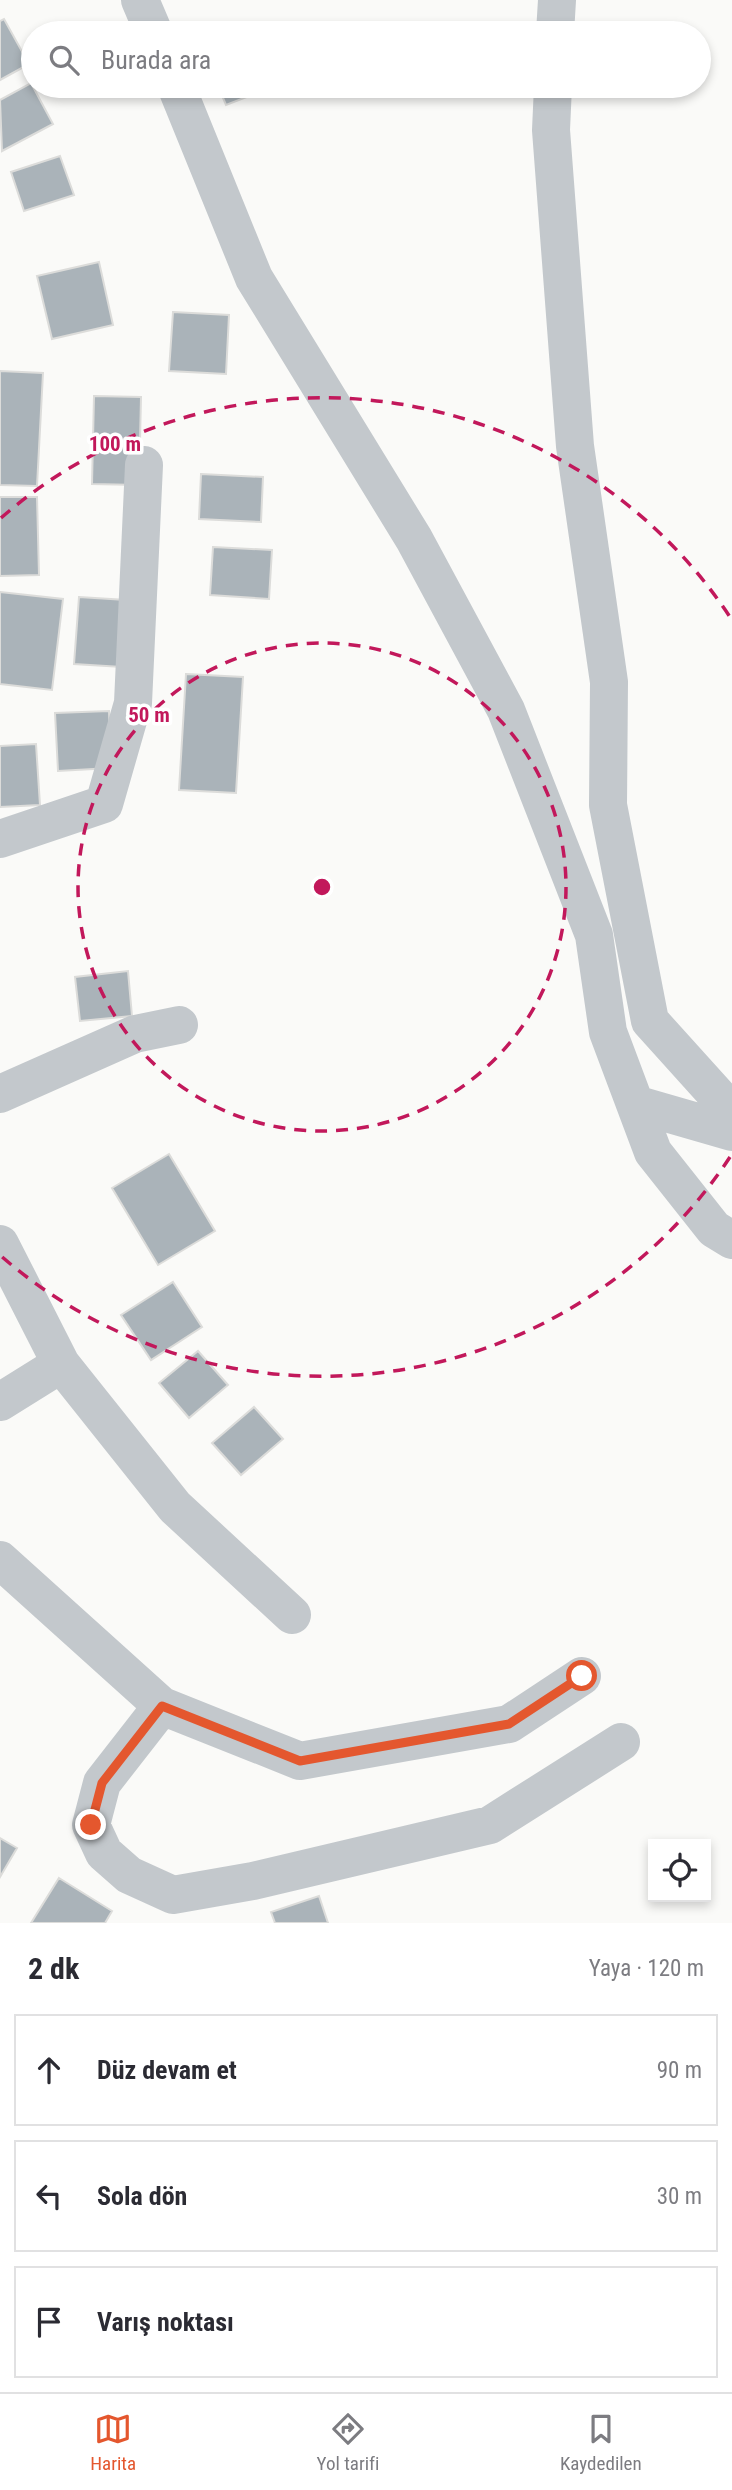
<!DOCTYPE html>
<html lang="tr">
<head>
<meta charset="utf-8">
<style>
	:root { --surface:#fff; --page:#f7f7f7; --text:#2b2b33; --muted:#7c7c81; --line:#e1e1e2; --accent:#e4572e }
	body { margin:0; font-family:"Roboto Condensed",sans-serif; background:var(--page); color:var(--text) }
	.controls { position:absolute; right:21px; bottom:21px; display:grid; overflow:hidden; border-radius:0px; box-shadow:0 4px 10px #0003 }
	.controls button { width:63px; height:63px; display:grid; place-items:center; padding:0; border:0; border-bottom:2px solid var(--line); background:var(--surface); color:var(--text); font:35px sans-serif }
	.stop { position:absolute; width:21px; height:21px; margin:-16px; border:5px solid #e4572e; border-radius:50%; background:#fff }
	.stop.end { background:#e4572e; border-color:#fff; box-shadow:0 2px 7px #0008 }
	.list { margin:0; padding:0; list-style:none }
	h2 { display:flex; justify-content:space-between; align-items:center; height:91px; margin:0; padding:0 28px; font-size:30px }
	h2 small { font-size:23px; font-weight:400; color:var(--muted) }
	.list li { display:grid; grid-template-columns:46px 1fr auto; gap:21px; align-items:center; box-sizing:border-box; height:112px; margin:0 14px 14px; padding:0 14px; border:2px solid var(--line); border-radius:0px }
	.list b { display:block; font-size:26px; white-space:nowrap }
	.list em { font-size:23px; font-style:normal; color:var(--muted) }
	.icon { flex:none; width:38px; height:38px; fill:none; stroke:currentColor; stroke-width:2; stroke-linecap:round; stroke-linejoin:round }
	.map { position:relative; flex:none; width:732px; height:1923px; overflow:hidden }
	.search { position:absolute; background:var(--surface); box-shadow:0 4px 10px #0003; left:21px; right:21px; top:21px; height:77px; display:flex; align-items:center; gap:18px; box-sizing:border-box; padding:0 24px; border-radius:38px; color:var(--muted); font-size:26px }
	.sheet { height:469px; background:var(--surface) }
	nav { display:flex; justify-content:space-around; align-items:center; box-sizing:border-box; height:98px; border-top:2px solid var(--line); background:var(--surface); font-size:19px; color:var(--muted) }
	nav a { display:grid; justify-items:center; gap:4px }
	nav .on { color:var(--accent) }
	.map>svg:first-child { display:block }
	.building { fill:#aab3b9; stroke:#dcdcda; stroke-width:2 }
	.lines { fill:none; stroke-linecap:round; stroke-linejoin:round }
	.minor { stroke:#c3c8cc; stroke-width:38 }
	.route { stroke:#e4572e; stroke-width:9 }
	.ring { fill:none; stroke:#c2185b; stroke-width:3.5; stroke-dasharray:12 9 }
	.centre { fill:#c2185b; stroke:#fff; stroke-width:3.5 }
	.ring-label { font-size:21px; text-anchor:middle; font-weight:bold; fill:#c2185b; stroke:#fff; stroke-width:7; stroke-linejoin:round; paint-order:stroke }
</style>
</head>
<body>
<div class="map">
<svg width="732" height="1923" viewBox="0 0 732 1923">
	<rect width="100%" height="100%" fill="#fafaf8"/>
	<!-- building -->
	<path class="building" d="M4 19 29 64 0 80V21Z
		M31 83 53 124 2 151 0 100Z
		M218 86H275L226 105Z
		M60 156 74 195 24 211 11 172Z
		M99 262 113 325 52 339 37 276Z
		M173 312 229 315 226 374 169 371Z
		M0 371 43 373 37 486 0 485Z
		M94 396 141 397 139 485 92 484Z
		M201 474 263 477 261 522 199 519Z
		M0 497H37L39 575 0 576Z
		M213 547 272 550 269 599 210 595Z
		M0 592 63 599 52 690 0 684Z
		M79 597 126 600 122 667 74 664Z
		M186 674 243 677 236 793 179 790Z
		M109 711 111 768 58 771 55 713Z
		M36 744 40 805 0 807V746Z
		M128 971 132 1016 80 1021 75 977Z
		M169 1154 215 1231 158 1265 112 1188Z
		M173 1282 202 1327 151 1360 121 1315Z
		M198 1351 228 1385 189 1418 159 1383Z
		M254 1407 283 1439 241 1475 212 1443Z
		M0 1838 17 1848 0 1877Z
		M59 1878 112 1911 105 1923H31Z
		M319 1896 328 1923H275L271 1912Z"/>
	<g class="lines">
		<!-- minor -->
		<path class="minor" d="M140 0 154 33
			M555 33 557 0
			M176 86 254 278 414 539 506 710 594 935 608 1032 653 1152 714 1229 732 1240
			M553 86 551 130 575 446 609 682 608 805 650 1021 732 1112
			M0 839 104 804 133 703 144 465
			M0 1094 135 1034 179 1025
			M635 1104 732 1132
			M0 1244 61 1364 175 1507 292 1615
			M0 1402 61 1364
			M0 1560 162 1706 300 1761 509 1724 582 1676
			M162 1706 102 1783 91 1825 104 1853 129 1875 173 1895 253 1881 490 1825 621 1742"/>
	</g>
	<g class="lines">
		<!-- route -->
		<path class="route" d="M91 1825 102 1783 162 1706 300 1761 509 1724 582 1676"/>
	</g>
	<!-- distance rings -->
	<g class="ring">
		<circle cx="322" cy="887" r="244"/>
		<path d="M730 1157A489 489 0 0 1 1 1256M1 518A489 489 0 0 1 730 617"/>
	</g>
	<circle cx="322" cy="887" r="10" class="centre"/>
	<g class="ring-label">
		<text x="115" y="451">100 m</text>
		<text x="149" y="722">50 m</text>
	</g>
</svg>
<div class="controls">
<button><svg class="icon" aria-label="locate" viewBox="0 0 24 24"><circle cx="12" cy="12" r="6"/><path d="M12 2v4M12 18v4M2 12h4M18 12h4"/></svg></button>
</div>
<div class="stop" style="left:582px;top:1676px"></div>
<div class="stop end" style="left:91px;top:1825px"></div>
<div class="search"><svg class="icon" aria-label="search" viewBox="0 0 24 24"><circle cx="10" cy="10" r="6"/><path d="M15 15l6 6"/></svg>Burada ara</div>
</div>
<section class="sheet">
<h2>2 dk<small>Yaya · 120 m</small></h2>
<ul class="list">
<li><svg class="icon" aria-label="ahead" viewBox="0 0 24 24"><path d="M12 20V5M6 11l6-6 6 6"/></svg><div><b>Düz devam et</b></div><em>90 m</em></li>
<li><svg class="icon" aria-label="left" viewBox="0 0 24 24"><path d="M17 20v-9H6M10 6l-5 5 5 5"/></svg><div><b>Sola dön</b></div><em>30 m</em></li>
<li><svg class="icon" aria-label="arrive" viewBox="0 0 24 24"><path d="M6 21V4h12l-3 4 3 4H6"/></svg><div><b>Varış noktası</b></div></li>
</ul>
</section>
<nav>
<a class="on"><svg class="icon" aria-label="map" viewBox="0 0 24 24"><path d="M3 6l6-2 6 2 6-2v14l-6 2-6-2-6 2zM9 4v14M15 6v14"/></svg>Harita</a>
<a><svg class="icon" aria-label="directions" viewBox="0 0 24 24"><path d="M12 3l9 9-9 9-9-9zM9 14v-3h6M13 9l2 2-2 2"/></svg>Yol tarifi</a>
<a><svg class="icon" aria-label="saved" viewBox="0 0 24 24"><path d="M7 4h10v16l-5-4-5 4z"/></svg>Kaydedilen</a>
</nav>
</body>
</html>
